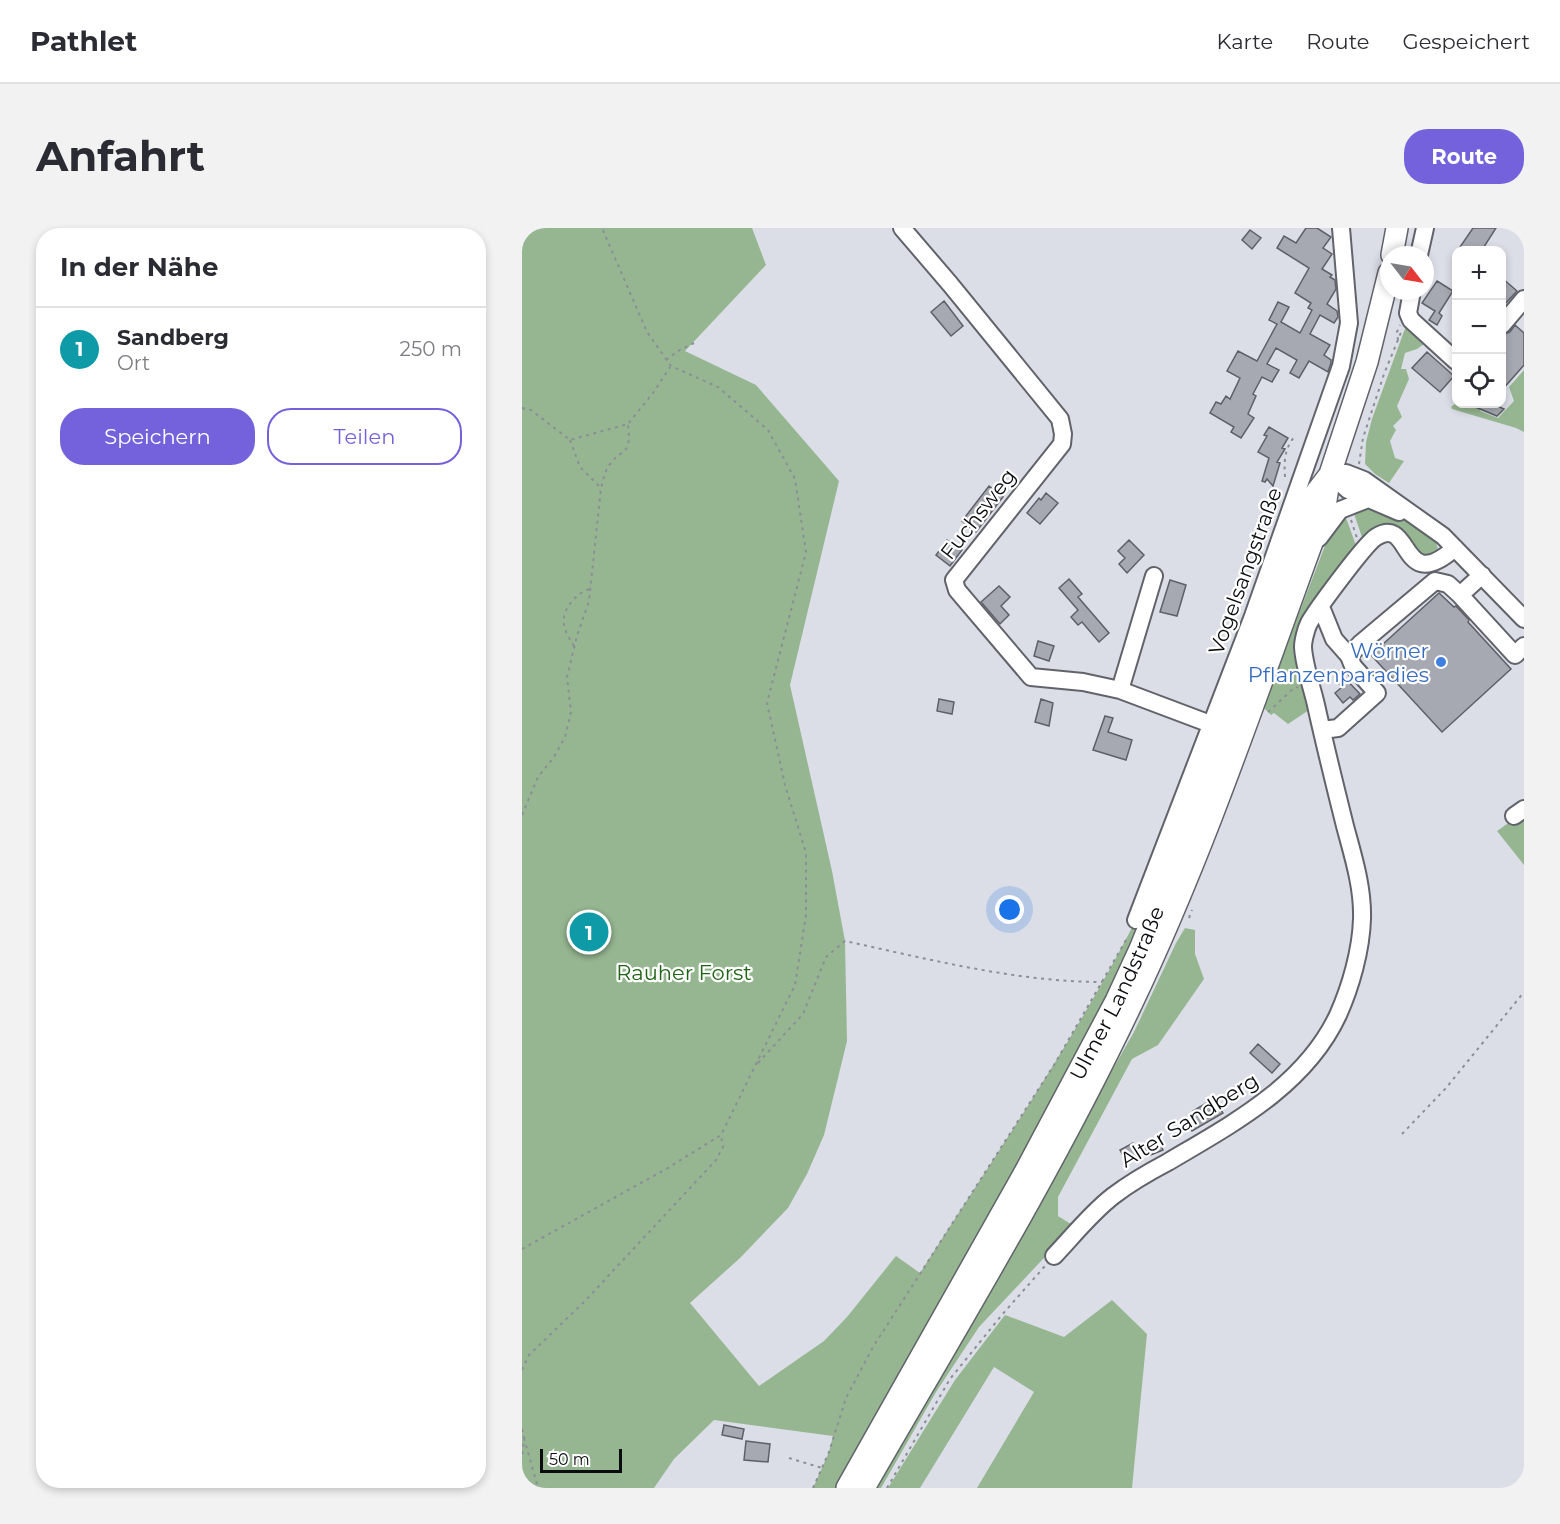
<!DOCTYPE html>
<html lang="de">
<head>
<meta charset="utf-8">
<style>
	:root { --surface:#fff; --page:#f2f2f3; --text:#2b2b33; --muted:#7c7c81; --line:#e1e1e2; --accent:#7462dc }
	body { margin:0; font-family:Montserrat,sans-serif; background:var(--page); color:var(--text) }
	.controls { position:absolute; right:18px; top:18px; display:grid; overflow:hidden; border-radius:12px; box-shadow:0 3px 9px #0003 }
	.controls button { width:54px; height:54px; display:grid; place-items:center; padding:0; border:0; border-bottom:2px solid var(--line); background:var(--surface); color:var(--text); font:30px sans-serif }
	.compass { position:absolute; left:858px; top:18px; width:54px; height:54px; border-radius:50%; background:var(--surface); box-shadow:0 3px 9px #0003; rotate:121deg }
	.scale { position:absolute; left:18px; bottom:15px; width:82px; box-sizing:border-box; padding-left:6px; border:3px solid #0b0c0f; border-top:0; font-size:16px; line-height:21px; white-space:nowrap; color:#0b0c0f; -webkit-text-stroke:4px #fff; paint-order:stroke }
	.you { position:absolute; left:488px; top:682px; width:21px; height:21px; margin:-15px; border:4px solid #fff; border-radius:50%; background:#1a73e8; box-shadow:0 0 0 9px #1a73e833 }
	.badge { display:grid; place-items:center; width:39px; height:39px; border-radius:50%; background:var(--accent); color:#fff; font-size:20px; font-weight:700 }
	.pin { position:absolute; translate:-50% -50%; border:3px solid #fff; box-shadow:0 2px 6px #0006 }
	.list { margin:0; padding:0; list-style:none }
	h2 { display:flex; justify-content:space-between; align-items:center; height:78px; margin:0; padding:0 24px; font-size:26px }
	h2 small { font-size:20px; font-weight:400; color:var(--muted) }
	.list li { display:grid; grid-template-columns:39px 1fr auto; gap:18px; align-items:center; box-sizing:border-box; height:84px; padding:0 24px; border-top:2px solid var(--line) }
	.list b { display:block; font-size:22px; white-space:nowrap }
	.list p { margin:0; font-size:20px; white-space:nowrap; color:var(--muted) }
	.list em { font-size:20px; font-style:normal; color:var(--muted) }
	.actions { display:flex; gap:12px; padding:18px 24px }
	.actions a { flex:1; padding:14px 0; border:2px solid var(--accent); border-radius:24px; text-align:center; font-size:21px; color:var(--accent) }
	.actions .main { background:var(--accent); color:#fff }
	.icon { flex:none; width:33px; height:33px; fill:none; stroke:currentColor; stroke-width:2; stroke-linecap:round; stroke-linejoin:round }
	.map { position:relative; flex:none; width:1002px; height:1260px; overflow:hidden; border-radius:24px }
	header { display:flex; align-items:center; gap:36px; box-sizing:border-box; height:84px; padding:0 30px; background:var(--surface); border-bottom:2px solid var(--line) }
	header strong { font-size:28px }
	nav { display:flex; gap:33px; margin-inline-start:auto; font-size:21px }
	.intro { display:flex; align-items:center; justify-content:space-between; box-sizing:border-box; height:144px; padding:0 36px }
	h1 { margin:0; font-size:42px }
	.button { padding:15px 27px; border-radius:24px; background:var(--accent); color:#fff; font-size:21px; font-weight:700 }
	main { display:flex; gap:36px; padding:0 36px }
	aside { flex:1; background:var(--surface); border-radius:24px; box-shadow:0 3px 9px #0003 }
	.map>svg:first-child { display:block }
	.green { fill:#96b691 }
	.building { fill:#a6a9b1; stroke:#5e6068; stroke-width:1.5 }
	.lines { fill:none; stroke-linecap:round; stroke-linejoin:round }
	.minor-casing { stroke:#60636a; stroke-width:20 }
	.major-casing { stroke:#60636a; stroke-width:24 }
	.path { stroke:#8c8e95; stroke-width:2; stroke-dasharray:3 4.5; stroke-linecap:butt }
	.minor { stroke:#fff; stroke-width:16 }
	.major { stroke:#fff; stroke-width:21 }
	.shop-dot { fill:#3f7fe0; stroke:#fff; stroke-width:2 }
	.labels { text-anchor:middle; dominant-baseline:central; stroke-width:4.5; stroke-linejoin:round; paint-order:stroke }
	.street-label { font-size:21px; fill:#0b0c0f; stroke:#fff }
	.shop-label { font-size:21px; fill:#366cbe; stroke:#fff; text-anchor:end }
	.park-label { font-size:21px; fill:#206516; stroke:#fff }
</style>
</head>
<body>
<header>
<strong>Pathlet</strong>
<nav><a>Karte</a><a>Route</a><a>Gespeichert</a></nav>
</header>
<div class="intro"><h1>Anfahrt</h1><a class="button">Route</a></div>
<main>
<aside>
<h2>In der Nähe<small></small></h2>
<ul class="list">
<li><span class="badge" style="background:#0f9aa8">1</span><div><b>Sandberg</b><p>Ort</p></div><em>250 m</em></li>
</ul>
<div class="actions"><a class="main">Speichern</a><a>Teilen</a></div>
</aside>
<div class="map">
<svg width="1002" height="1260" viewBox="0 0 1002 1260">
	<rect width="100%" height="100%" fill="#dbdee7"/>
	<!-- green -->
	<path class="green" d="M0 0H230L244 37 163 123 234 157 317 253 268 457 310 643 323 713 325 813 302 907 285 946 266 980 218 1030 168 1075 237 1158 302 1113 325 1089 374 1028 398 1045C472 929 551 815 614 692L622 695 582 783 315 1260H291L307 1224 311 1208 192 1192 152 1231 132 1260H0Z
		M885 95 906 113 895 121 883 125 879 141H884L887 151 875 178 880 189 871 198 874 202 868 213 873 230 882 233 867 255 853 246 843 236 844 214 850 191Z
		M1002 142V204L994 200 930 181 929 179 934 175 946 178 948 176 959 181 958 183 976 190 992 173 987 159Z
		M845 280C862 283 923 301 915 325L907 329 896 327 881 306 841 312 831 283Z
		M823 287 836 323 787 390 790 480 766 496 752 485 749 487 739 477 755 443 809 302Z
		M1002 584V637L975 603Z
		M663 700 673 702V726L682 751 636 817 610 831 536 969V988L552 998 457 1099 414 1164 359 1260H351L612 804 654 715Z
		M590 1072 625 1106 610 1260H455L512 1164 472 1139 398 1260H366L433 1152 483 1087 542 1109Z"/>
	<!-- building -->
	<path class="building" d="M784 0H795L809 9 801 20 810 26 800 41 810 47 808 49 813 52 814 61 805 76 815 83 816 89 812 95 798 87 788 106 808 117 802 127 809 132V135L806 144 787 133 777 150 768 145 775 132 754 120 745 136 757 142 750 154 740 149 731 166 734 168 726 186 732 190 719 210 709 204 712 199 688 185 694 174 699 176 704 168 708 171 718 150 705 143 716 123 735 133 755 96 747 92 756 74 767 79 759 94 778 105 790 82 786 80 789 75 773 65 787 40 755 20 762 8 774 15Z
		M951 0H974L960 22H936Z
		M728 2 739 10 730 21 720 12Z
		M980 50 995 63 980 79Z
		M915 53 931 63 917 85 920 88 915 97 907 92 913 83 900 75Z
		M422 73 441 98 429 108 409 84Z
		M993 97 1002 105V137L980 162V107L988 104Z
		M905 124 932 148 918 164 890 140Z
		M946 176H971L982 181 975 188Z
		M747 199 766 210 760 220 763 221 755 234 758 235 751 258 745 251 743 254 740 253 747 230 736 224 745 208 742 207Z
		M467 258 481 269 454 304 440 293Z
		M524 265 536 275 518 296 505 285 517 270 519 272Z
		M425 312 440 322 428 338 414 327Z
		M607 312 622 327 605 345 597 336 603 330 596 323Z
		M547 351 560 366 556 369 587 405 577 414 560 394 556 397 549 389 556 382 537 360Z
		M648 352 664 357 655 388 638 384Z
		M477 358 488 369 479 378 487 387 478 396 459 374Z
		M917 365 932 379 934 378 947 392 946 394 989 441 920 504 849 427Z
		M516 413 532 418 527 433 512 428Z
		M819 446 838 466 831 472 828 469 821 475 813 465 820 459 813 451Z
		M417 471 432 474 430 486 415 483Z
		M519 471 531 475 527 498 513 494Z
		M583 488 591 490 586 504 610 512 604 532 571 522Z
		M736 816 758 836 750 845 728 825Z
		M691 871 701 885 670 903 664 893 673 887 671 883Z
		M636 910 641 922 626 928 621 916Z
		M611 915 617 926 604 933 598 922Z
		M202 1197 222 1201 220 1211 200 1207Z
		M224 1213 248 1216 246 1234 222 1232Z"/>
	<g class="lines">
		<!-- minor casing -->
		<g class="minor-casing">
			<path id="minor" d="M380 0 428 56 538 191 541 206 540 216 432 352 435 362 509 449 561 454 598 462 691 497
				M897 27 903 0
				M890 63 886 85 889 92 934 133
				M980 97 1002 71
				M808 246 824 245 842 252 921 308 1002 391
				M808 246 826 262 877 284
				M797 310 818 282 846 271
				M938 367 993 427 1002 418
				M799 379 812 411 827 428
				M598 462 632 348
				M800 502 816 500 855 465 831 438 827 428 838 416 913 353 926 356 938 367 960 347
				M992 588 1002 581
				M614 692 731 388 819 138 827 95 819 0
				M532 1028C551 1008 569 985 591 968 608 955 627 944 646 934 710 896 783 858 816 787 829 758 839 722 840 691 841 659 831 628 823 598 813 558 803 518 794 477 790 459 782 438 781 419 781 413 784 401 787 395 795 381 843 316 854 309 891 286 877 369 933 320"/>
		</g>
		<!-- major casing -->
		<g class="major-casing">
			<g id="major">
				<path d="M870 27 875 0"/>
				<path id="s1" d="M325 1260 502 946 594 773 618 721 665 606 786 275 806 249"/>
				<path d="M342 1260C433 1102 531 942 609 777 686 616 741 446 803 279L808 246 845 134 867 45"/>
			</g>
		</g>
		<!-- path -->
		<path class="path" d="M876 112 875 104 878 97
			M144 132 156 123 172 115
			M0 180 9 182 48 212 106 196 131 165 148 139
			M48 212 58 239 79 260
			M837 236 841 210 862 146 880 102
			M763 249C762 233 762 220 774 207
			M829 292 835 310
			M52 418C49 413 45 407 43 401 37 384 53 365 68 361
			M746 484 772 460 776 459
			M0 587 16 549 32 529 43 509 49 484 45 449 55 408 67 373 79 260C81 254 82 246 85 241 98 217 110 233 106 196
			M667 690 670 682
			M236 835 281 786 304 729 323 713C406 731 495 754 580 754
			M880 906 924 860 1002 764
			M0 1021 144 941 199 907 273 757 284 687V625L263 557 245 475 284 324 273 251 246 202 196 159 149 138 125 104 80 0
			M0 1142 7 1127 63 1073 194 932 201 919 199 908
			M0 1201 2 1210 0 1229
			M2 1210 16 1260
			M267 1230 300 1240
			M291 1260 307 1224 324 1170 351 1119 532 837 604 712
			M365 1260 428 1151 479 1088 523 1038"/>
		<!-- minor -->
		<use href="#minor" class="minor"/>
		<!-- major -->
		<use href="#major" class="major"/>
	</g>
	<!-- markers -->
	<circle class="shop-dot" cx="919" cy="434" r="6"/>
	<g class="labels">
		<!-- street labels -->
		<g class="street-label">
			<text transform="translate(456 286) rotate(-52)">Fuchsweg</text>
			<text transform="translate(723 343) rotate(-70)">Vogelsangstraße</text>
			<text stroke="none"><textPath href="#s1" startOffset="564">Ulmer Landstraße</textPath></text>
			<text transform="translate(667 892) rotate(-32)">Alter Sandberg</text>
		</g>
		<!-- shop labels -->
		<g class="shop-label">
			<text x="907" y="422">Wörner<tspan x="907" dy="24">Pflanzenparadies</tspan></text>
		</g>
		<!-- park labels -->
		<g class="park-label">
			<text x="162" y="744">Rauher Forst</text>
		</g>
	</g>
</svg>
<div class="controls">
<button>+</button>
<button>−</button>
<button><svg class="icon" aria-label="locate" viewBox="0 0 24 24"><circle cx="12" cy="12" r="6"/><path d="M12 2v4M12 18v4M2 12h4M18 12h4"/></svg></button>
</div>
<svg class="compass" viewBox="-18 -18 36 36"><path d="M0-13l5 13h-10z" fill="#e53935"/><path d="M0 13l5-13h-10z" fill="#7c7c81"/></svg>
<div class="scale">50 m</div>
<div class="you"></div>
<div class="pin badge" style="left:67px;top:704px;background:#0f9aa8">1</div>
</div>
</main>
</body>
</html>
